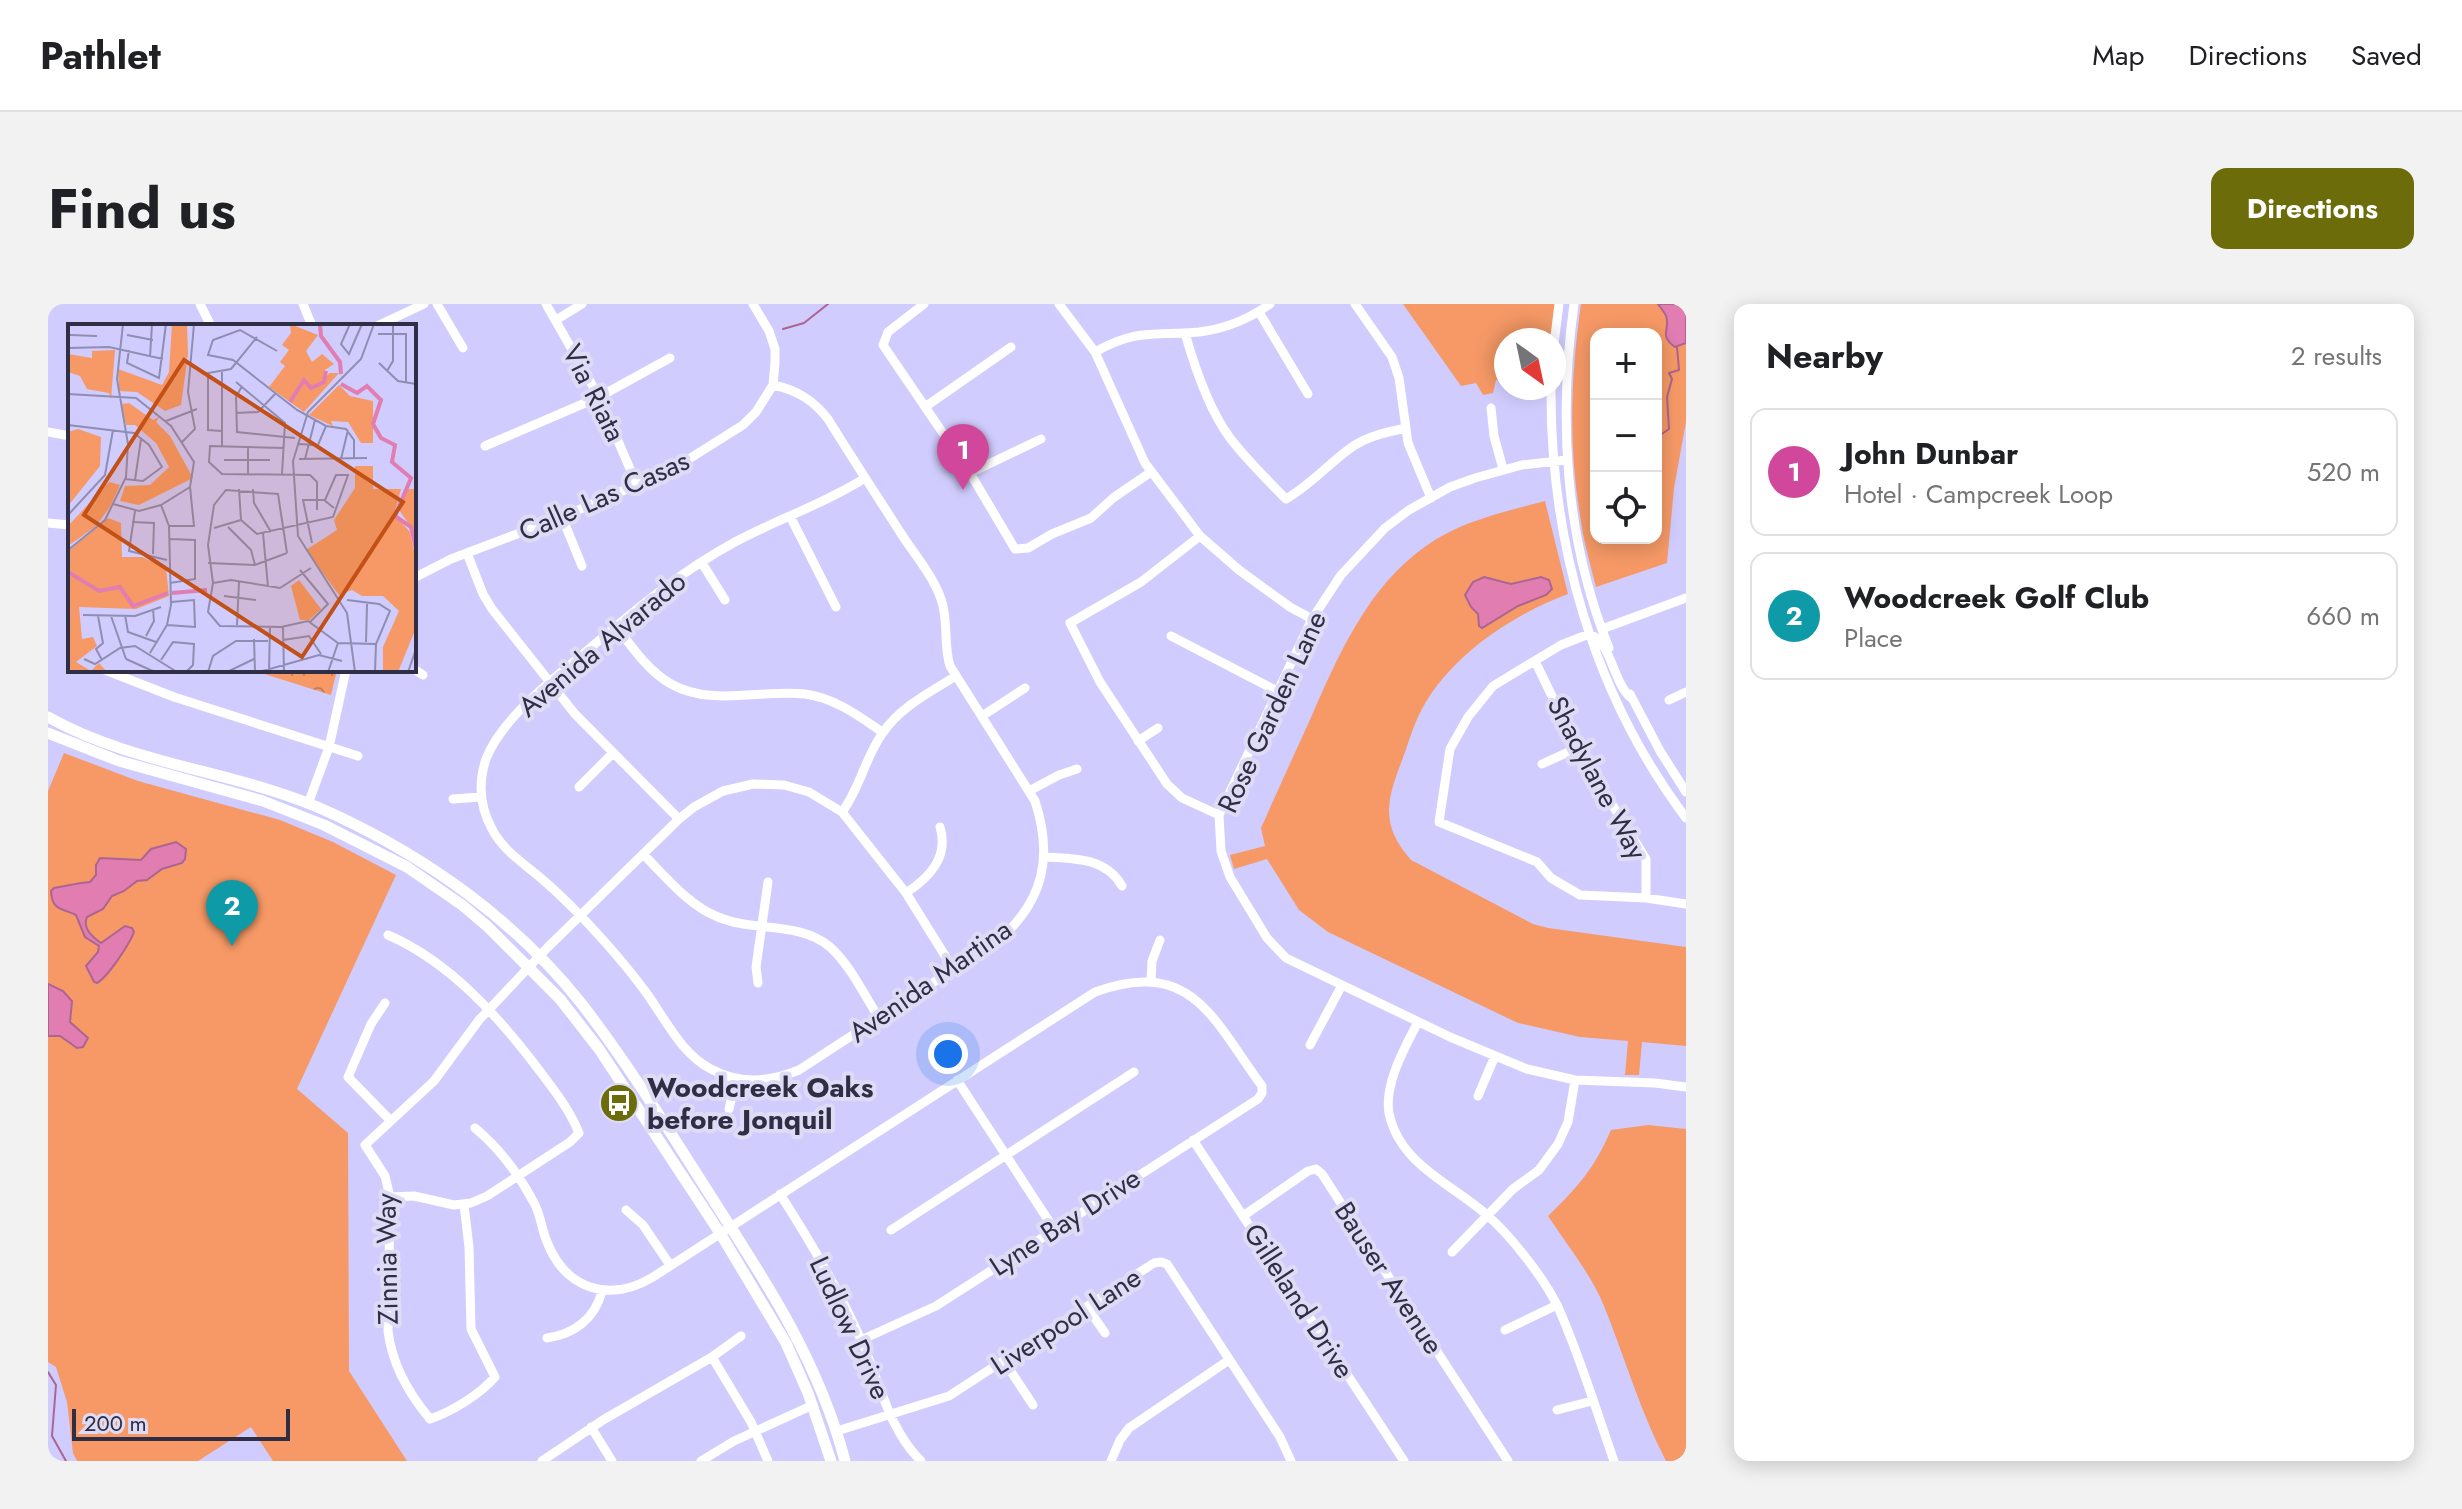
<!DOCTYPE html>
<html lang="en">
<head>
<meta charset="utf-8">
<style>
	:root { --surface:#fff; --page:#f2f2f2; --text:#202124; --muted:#757577; --line:#e0e0e0; --accent:#6d6c0b }
	body { margin:0; font-family:Jost,sans-serif; background:var(--page); color:var(--text) }
	.controls { position:absolute; right:24px; top:24px; display:grid; overflow:hidden; border-radius:16px; box-shadow:0 4px 20px #0003 }
	.controls button { width:72px; height:72px; display:grid; place-items:center; padding:0; border:0; border-bottom:2px solid var(--line); background:var(--surface); color:var(--text); font:40px sans-serif }
	.compass { position:absolute; left:1446px; top:24px; width:72px; height:72px; border-radius:50%; background:var(--surface); box-shadow:0 4px 20px #0003; rotate:147deg }
	.scale { position:absolute; left:24px; bottom:20px; width:218px; box-sizing:border-box; padding-left:8px; border:4px solid #302e45; border-top:0; font-size:22px; line-height:28px; white-space:nowrap; color:#302e45; -webkit-text-stroke:6px #dedcf5; paint-order:stroke }
	.you { position:absolute; left:900px; top:750px; width:28px; height:28px; margin:-20px; border:6px solid #fff; border-radius:50%; background:#1a73e8; box-shadow:0 0 0 12px #1a73e833 }
	.badge { display:grid; place-items:center; width:52px; height:52px; border-radius:50%; background:var(--accent); color:#fff; font-size:26px; font-weight:700 }
	.pin { position:absolute; translate:-50% -66px; filter:drop-shadow(0 2px 4px #0008) }
	.pin::after { content:''; position:absolute; top:42px; width:28px; height:24px; background:inherit; clip-path:polygon(0 0,100% 0,50% 100%) }
	.list { margin:0; padding:0; list-style:none }
	h2 { display:flex; justify-content:space-between; align-items:center; height:104px; margin:0; padding:0 32px; font-size:34px }
	h2 small { font-size:26px; font-weight:400; color:var(--muted) }
	.list li { display:grid; grid-template-columns:52px 1fr auto; gap:24px; align-items:center; box-sizing:border-box; height:128px; margin:0 16px 16px; padding:0 16px; border:2px solid var(--line); border-radius:16px }
	.list b { display:block; font-size:30px; white-space:nowrap }
	.list p { margin:0; font-size:26px; white-space:nowrap; color:var(--muted) }
	.list em { font-size:26px; font-style:normal; color:var(--muted) }
	.icon { flex:none; width:44px; height:44px; fill:none; stroke:currentColor; stroke-width:2; stroke-linecap:round; stroke-linejoin:round }
	.map { position:relative; flex:none; width:1638px; height:1157px; overflow:hidden; border-radius:16px }
	header { display:flex; align-items:center; gap:48px; box-sizing:border-box; height:112px; padding:0 40px; background:var(--surface); border-bottom:2px solid var(--line) }
	header strong { font-size:38px }
	nav { display:flex; gap:44px; margin-inline-start:auto; font-size:28px }
	.intro { display:flex; align-items:center; justify-content:space-between; box-sizing:border-box; height:192px; padding:0 48px }
	h1 { margin:0; font-size:56px }
	.button { padding:20px 36px; border-radius:16px; background:var(--accent); color:#fff; font-size:28px; font-weight:700 }
	main { display:flex; gap:48px; padding:0 48px }
	aside { flex:1; background:var(--surface); border-radius:16px; box-shadow:0 4px 20px #0003 }
	.map>svg:first-child { display:block }
	.grass { fill:#f69966; fill-rule:evenodd }
	.park { fill:url(#park-crowns) }
	.water { fill:#e17db1; stroke:#ac6591; stroke-width:2 }
	.lines { fill:none; stroke-linecap:round; stroke-linejoin:round }
	.stream { stroke:#ac6591; stroke-width:2 }
	.minor { stroke:#fff; stroke-width:9 }
	.major { stroke:#fff; stroke-width:11 }
	.labels { text-anchor:middle; dominant-baseline:central; stroke-width:8; stroke-linejoin:round; paint-order:stroke }
	.street-label { font-size:28px; fill:#302e45; stroke:#dedcf5 }
	.poi-label { font-size:28px; font-weight:bold; fill:#302e45; stroke:#dedcf5; text-anchor:start }
	.inset-river { fill:none; stroke:#e17db1; stroke-width:4 }
	.inset-road { fill:none; stroke:#908db3; stroke-width:2 }
	.view { fill:#c35017; fill-opacity:0.15; stroke:#c35017; stroke-width:4 }
	.inset-edge { fill:none; stroke:#302e45; stroke-width:4 }
</style>
</head>
<body>
<header>
<strong>Pathlet</strong>
<nav><a>Map</a><a>Directions</a><a>Saved</a></nav>
</header>
<div class="intro"><h1>Find us</h1><a class="button">Directions</a></div>
<main>
<div class="map">
<svg width="1638" height="1157" viewBox="0 0 1638 1157">
	<defs>
		<pattern id="park-crowns" width="20" height="18" patternUnits="userSpaceOnUse" patternTransform="scale(2)"><rect width="20" height="18" fill="#f69966"/><path d="M2 6a3 3 0 1 1 6 0M12 15a3 3 0 1 1 6 0" fill="none" stroke="#c87d56"/></pattern>
	</defs>
	<rect width="100%" height="100%" fill="#d0ccfd"/>
	<!-- grass -->
	<path class="grass" d="M1355 0H1507L1503 36H1458V74L1448 76 1445 89 1435 91 1428 79 1413 82Z
		M1533 0H1638V118L1626 184 1619 259 1548 283C1542 259 1535 235 1532 211 1520 141 1523 70 1533 0ZM1548 30H1608V234H1548Z
		M1497 197 1520 290C1463 311 1396 356 1370 413 1363 428 1359 444 1353 459 1338 498 1333 522 1363 556L1485 620 1500 624 1638 643V742L1594 738 1591 771H1577L1580 737 1532 733 1470 719 1280 628 1251 606 1219 555 1186 565 1182 551 1217 542 1213 524C1229 488 1245 453 1261 418 1289 354 1319 283 1378 242 1413 217 1456 208 1497 197Z
		M16 449 90 477 232 516 285 538 348 571 249 785 300 829 301 1067 359 1157H225L203 1123 150 1157H29L25 1149 19 1098 8 1063 0 1058V487Z
		M1600 821 1638 825V1157H1618C1592 1107 1577 1054 1556 1002 1543 970 1519 941 1500 912 1530 883 1546 865 1563 826Z"/>
	<!-- park -->
	<path class="park" d="M204 366H289L283 391Z"/>
	<!-- water -->
	<path class="water" d="M1610 0H1638V39L1627 43C1610 31 1623 25 1618 12 1618 11 1611 1 1610 0Z
		M1436 273 1463 280 1493 273 1501 276 1504 285 1498 291 1470 302 1434 324 1431 322 1430 310 1423 303 1417 291 1425 278Z
		M128 538 138 545 137 555 134 559 114 565 99 576 89 577 76 587 64 592 55 605 39 613C34 624 44 633 53 639L77 622 84 624 86 628C82 639 60 673 49 679L46 678 38 662 50 648 51 642 37 633 28 611C14 604 4 607 3 587L6 584C18 582 29 579 42 578L48 571V561L52 554 93 556 103 545Z
		M0 680 15 687 24 697 22 718 40 734 35 743 29 744 12 732H0Z"/>
	<g class="lines">
		<!-- stream -->
		<path class="stream" d="M735 25 756 19 780 0
			M1608 134 1621 125 1619 93 1624 75 1621 69 1631 66 1629 43
			M0 1068 8 1081 4 1132 18 1157"/>
		<!-- minor -->
		<path class="minor" d="M152 0 163 22
			M255 0 264 22
			M389 0 415 44
			M498 0 551 93 589 181
			M876 0 840 28 835 41 922 169 967 245 980 244 1004 230 1043 214 1065 194 1103 168
			M1011 0 1047 48 1097 159 1152 232 1191 266 1242 303 1264 315
			M1307 0 1344 53 1351 74 1360 139 1383 194
			M1526 0C1510 115 1517 235 1561 344
			M1211 8 1260 90
			M508 16 534 0
			M329 22 376 0
			M1137 29C1146 61 1162 107 1182 134 1199 156 1219 176 1238 195 1263 181 1281 159 1304 143 1320 132 1339 128 1358 124
			M1506 40 1511 0
			M1047 48C1089 24 1107 32 1151 28 1177 25 1201 15 1222 0
			M725 81C749 86 765 96 780 115 804 154 829 192 854 231 867 251 885 272 893 295 901 317 895 340 902 362L987 497C1005 552 996 596 952 635L751 766C722 778 692 781 663 765 633 750 617 714 597 687 577 660 554 634 530 609 519 598 507 586 495 576 477 560 455 547 444 525 432 503 430 479 438 455 453 415 508 372 541 345 587 306 633 267 687 238 730 215 776 200 817 174
			M1503 84C1502 238 1545 390 1638 514
			M877 103 963 43
			M1443 104 1446 132 1455 165
			M0 128 22 132
			M437 142 551 93 622 54
			M1519 156 1474 161 1427 174 1402 183 1361 206 1337 224 1293 271 1264 315 1171 511 1173 547 1182 573 1219 634 1238 654 1402 733 1479 765 1527 776 1607 779 1638 783
			M922 169 993 135
			M742 212 788 303
			M514 213 534 262
			M0 219 22 221
			M1152 232 1093 278 1022 319 1052 378 1119 480 1134 494 1171 511
			M419 249 435 290 444 305 527 410 631 515
			M654 259 677 296
			M366 274 403 255 514 213 625 165 695 121 708 108 725 81 727 59V45L721 27 705 0
			M568 322C584 343 600 367 623 380 664 403 713 385 757 390 787 394 811 412 834 428
			M1554 325 1638 294
			M1123 332 1229 387
			M1487 357 1529 444 1598 555V594
			M366 365 375 371
			M57 366 126 393 310 452
			M1582 390 1612 447 1638 488
			M1583 394C1564 377 1564 338 1541 330L1513 341 1445 382 1420 413 1402 445 1391 518 1489 558 1503 574 1532 591 1598 594 1638 600
			M1621 396 1638 388
			M934 412 977 384
			M1090 437 1110 424
			M1494 460 1529 444
			M531 483 565 449
			M981 487 1011 471 1029 465
			M405 495 433 493
			M260 500 281 443 298 366
			M794 508C812 484 817 454 834 430 851 404 882 388 908 372
			M595 550C618 573 640 601 670 613 705 628 752 617 782 643 803 662 816 691 831 714
			M996 553C1026 555 1058 553 1074 582
			M858 589C882 573 901 553 892 523
			M340 631C402 658 451 713 491 766 506 786 522 806 531 829L522 838 439 892 423 899 406 901 366 892 342 893
			M1103 678 1104 657 1112 636
			M710 679 708 663 720 578
			M337 699 323 720 300 773 342 816
			M1370 718C1357 743 1336 780 1341 809 1351 860 1404 880 1439 911 1463 932 1496 974 1510 1003 1532 1052 1548 1106 1566 1157
			M1262 741 1294 681
			M909 776 1006 925
			M1430 792 1447 752
			M681 805 688 775
			M427 824C451 844 470 869 485 897 493 910 493 924 499 938 518 986 562 999 605 973L1047 688C1145 653 1165 716 1214 782V789L1210 795 888 1002 813 1036
			M1145 836 1356 1157
			M732 890C762 937 791 985 813 1036 832 1077 840 1125 873 1157
			M416 901 421 943 423 1025 447 1073C431 1091 405 1107 382 1115 361 1090 344 1060 340 1027L342 893 337 872 317 841 386 777 431 716 499 644 631 515 646 503 675 487 705 480 736 481 761 488 794 508 858 589 906 666
			M578 906 595 921 622 961
			M1195 912 1260 867 1268 865 1274 870 1460 1157
			M843 926 1086 768
			M1404 948 1465 885 1491 866 1510 840 1520 818 1527 776
			M1039 1003 1057 1029
			M1457 1026 1509 1001
			M499 1034C526 1030 547 1015 554 987
			M664 1053 703 1118 720 1157
			M956 1057 985 1101
			M1509 1106 1544 1097
			M543 1123 564 1157
			M789 1127 901 1092 1106 959 1113 958 1119 960 1232 1133 1243 1157
			M494 1157 555 1116 664 1053 693 1032
			M653 1157 686 1137 765 1101
			M1063 1157 1072 1136 1081 1124 1181 1056"/>
		<!-- major -->
		<path class="major" d="M0 413C89 463 194 467 285 510 380 554 468 617 533 699 581 761 622 828 664 894 719 979 771 1058 797 1157
			M0 429 71 457 215 497 276 521 359 563 414 601 439 622 512 695 551 745 672 929 738 1039 760 1089 783 1157"/>
	</g>
	<!-- icons -->
	<defs>
		<g id="bus-disc" transform="scale(2)"><circle r="9.5" fill="#6d6c0b" stroke="#dedcf5"/><path d="M-5-6H5V4H4V6H2V4H-2V6H-4V4H-5ZM-3.5-4V0h7V-4ZM-3.5 1.2v1.5H-2V1.2ZM2 1.2v1.5H3.5V1.2Z" fill="#fff"/></g>
	</defs>
	<g fill-rule="evenodd">
		<use href="#bus-disc" x="571" y="799"/>
	</g>
	<g class="labels">
		<!-- street labels -->
		<g class="street-label">
			<text transform="translate(546 89) rotate(63)">Via Riata</text>
			<text transform="translate(556 192) rotate(-24)">Calle Las Casas</text>
			<text transform="translate(554 340) rotate(-40)">Avenida Alvarado</text>
			<text transform="translate(1224 408) rotate(-65)">Rose Garden Lane</text>
			<text transform="translate(1549 474) rotate(62)">Shadylane Way</text>
			<text transform="translate(882 677) rotate(-35)">Avenida Martina</text>
			<text transform="translate(1017 918) rotate(-33)">Lyne Bay Drive</text>
			<text transform="translate(339 955) rotate(-91)">Zinnia Way</text>
			<text transform="translate(1341 974) rotate(57)">Bauser Avenue</text>
			<text transform="translate(1251 997) rotate(57)">Gilleland Drive</text>
			<text transform="translate(1018 1017) rotate(-33)">Liverpool Lane</text>
			<text transform="translate(802 1024) rotate(65)">Ludlow Drive</text>
		</g>
		<!-- poi labels -->
		<g class="poi-label">
			<text x="599" y="783">Woodcreek Oaks<tspan x="599" dy="32">before Jonquil</tspan></text>
		</g>
	</g>
	<!-- overview -->
	<g transform="translate(20 20)">
		<rect width="348" height="348" fill="#d0ccfd"/>
		<path d="M104 0H119L120 30 113 81 97 87 69 68 51 67 50 45 94 61 101 48ZM47 26 43 75 41 69 19 65 12 52 0 48V30L24 34V27ZM61 79 85 96 91 93 88 98 102 112 125 154 71 181 52 177 57 162 82 161 101 143 88 119 67 101H58L53 80ZM10 105 33 113 32 142 0 182V108ZM287 142H305V165H333L326 190 342 208 348 235V304L330 348H315V323L331 287 315 272H294L284 266 271 271 238 226 269 206 266 196 287 164ZM41 158 52 161 42 183 27 203 0 222V202ZM338 165H348V210L331 186ZM40 194 53 199 54 233H74L98 244 101 272 68 285 11 283 14 315 25 313 29 322 8 338 23 347 31 339 39 348H0V227Z" fill="#f69966"/>
		<path d="M222 0 250 11 238 27 244 38 254 30 266 40 257 46 255 58 261 49H271L236 88 201 63 217 42 212 38 221 26 214 21 223 9ZM271 61 282 72 305 77V119H293L280 98 263 97 265 102 241 91ZM231 256 253 285 241 296H232L223 262Z" fill="#f69966"/>
		<path class="inset-river" d="M252 0 253 12 272 38 273 50M273 60 289 69 299 62 313 76 305 100 313 114 327 121 324 138 343 154 327 192 343 203 348 224M222 78 236 56 243 64 256 58 258 47M0 248 31 267 52 263 65 282 100 269M104 269 139 266"/>
		<path class="inset-road" d="M282 0 273 20 281 30 294 0M310 10H338V59M2 11 29 12M59 11 85 16M0 24 41 23 95 35M61 26 59 39 91 54 98 0M209 27 172 6 145 16 140 31 165 36 229 86 258 102 278 105 286 116V135M82 33 84 0M311 39 330 57 348 60M319 47 325 37V0M154 48V122M168 58 217 99 214 150M174 62 168 73 169 108 227 114M0 70 68 74 103 102 126 138 122 163 93 181 71 187 45 180M168 89 190 88 207 70M98 97 129 85M0 101 66 109 81 121 94 143 75 157 57 155M154 107 140 106V49L163 45 189 13M114 118 127 105 120 68 126 0M229 120 250 121 258 102M180 122V150M216 124 142 122 141 138 154 150 242 151 249 158V186M231 135 299 134M237 135 247 96M273 135 280 106M156 136H202M67 156 73 115M171 165 173 196 189 210 265 193 280 151H268L257 176M185 165 186 179 203 208M67 187 61 227 99 236M0 191 37 151 45 106M64 198 86 199 85 230M101 202H126L122 163M160 203 183 226 187 241M146 204 173 196M195 209 200 263M244 219 235 176H256L266 184M0 226 37 196 58 153 60 120 49 55 55 0M140 239 187 241 219 229M232 246 260 280 242 298M102 259 127 255V216L102 215M145 259 140 288 152 302 213 303 240 297 270 319 308 320M145 259 140 221 146 181 158 166 210 170 219 229M145 259 163 256 212 264 243 244M156 272 188 276M279 276 311 280 322 287 308 320 307 348M15 291 67 292 93 283M57 291 60 308 88 318M30 292 35 319 28 325 34 336M43 292 58 335M99 301 127 303 126 276 103 278M169 301 171 258M215 303 216 348M78 312 86 297 85 285M186 315 187 348M215 316 241 312 253 330M298 318 299 280M82 329 99 301 103 281 101 202 93 181M16 335 27 340 52 324 67 322 109 348M58 335 87 348M93 336 105 318 126 320 125 341 118 348M201 347 202 303M140 348 145 332 168 317H200M159 348 186 335M191 348 251 331 274 337M260 348 270 319M287 348 279 289 230 212 225 137 240 88 293 35 306 0M340 348 348 325"/>
		<path class="view" d="M116 36 335 178 234 333 16 191Z"/>
		<rect width="348" height="348" class="inset-edge"/>
	</g>
</svg>
<div class="controls">
<button>+</button>
<button>−</button>
<button><svg class="icon" aria-label="locate" viewBox="0 0 24 24"><circle cx="12" cy="12" r="6"/><path d="M12 2v4M12 18v4M2 12h4M18 12h4"/></svg></button>
</div>
<svg class="compass" viewBox="-18 -18 36 36"><path d="M0-13l5 13h-10z" fill="#e53935"/><path d="M0 13l5-13h-10z" fill="#757577"/></svg>
<div class="scale">200 m</div>
<div class="you"></div>
<div class="pin badge" style="left:915px;top:186px;background:#d1479c">1</div>
<div class="pin badge" style="left:184px;top:642px;background:#0f9aa8">2</div>
</div>
<aside>
<h2>Nearby<small>2 results</small></h2>
<ul class="list">
<li><span class="badge" style="background:#d1479c">1</span><div><b>John Dunbar</b><p>Hotel · Campcreek Loop</p></div><em>520 m</em></li>
<li><span class="badge" style="background:#0f9aa8">2</span><div><b>Woodcreek Golf Club</b><p>Place</p></div><em>660 m</em></li>
</ul>
</aside>
</main>
</body>
</html>
